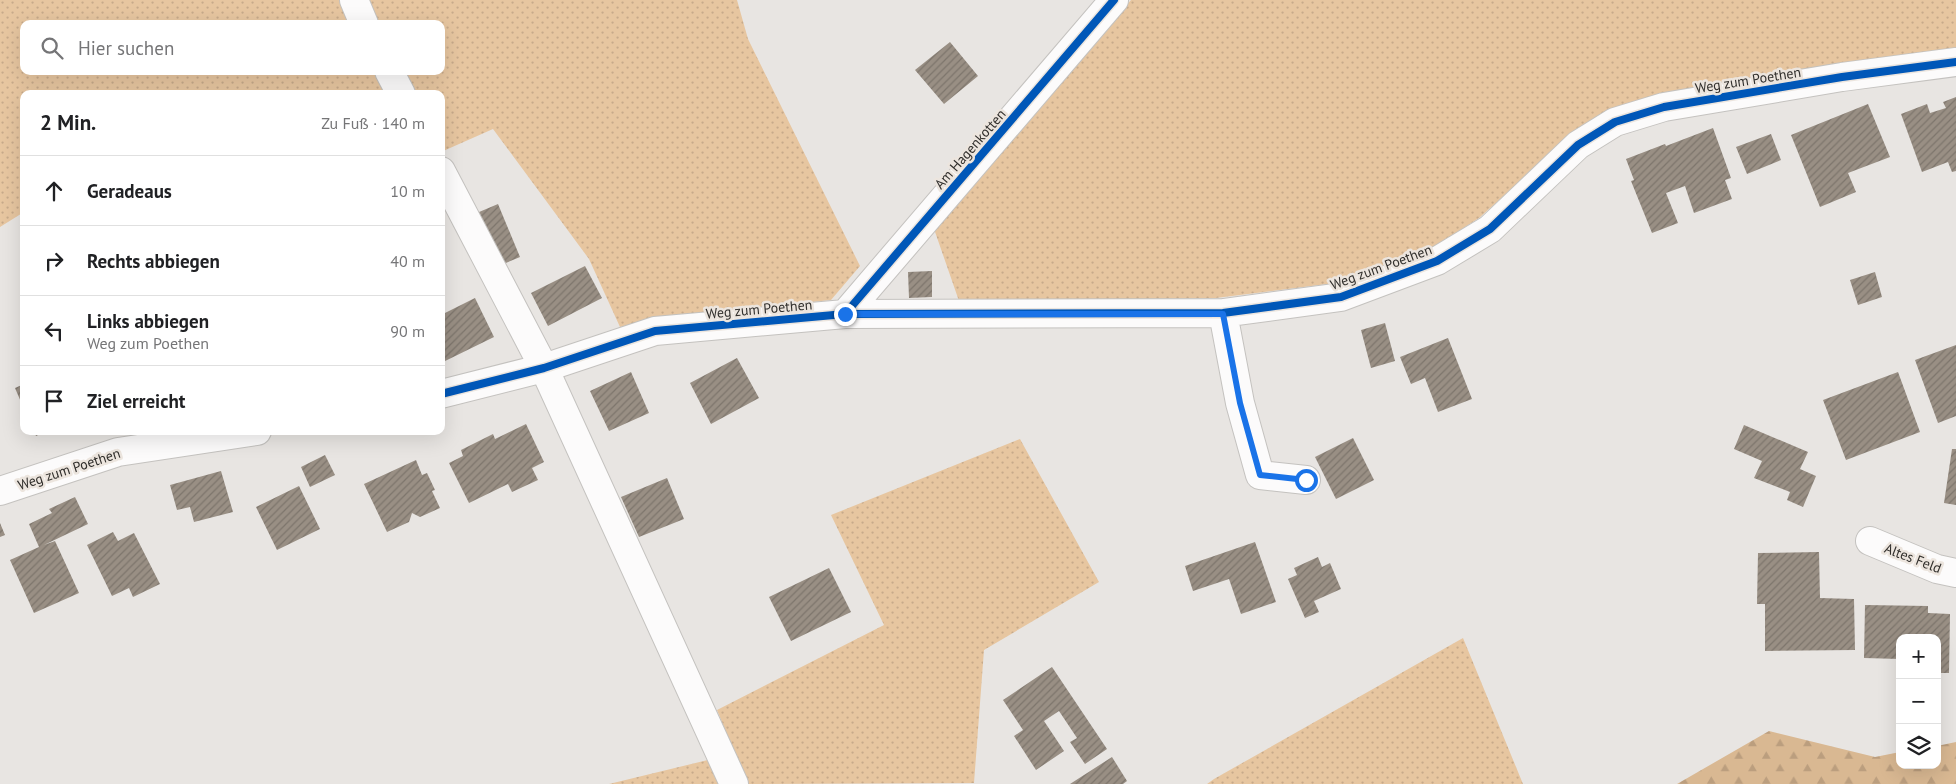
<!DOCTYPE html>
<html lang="de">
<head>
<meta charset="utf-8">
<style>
	:root { --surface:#fff; --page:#f6f6f6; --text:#202124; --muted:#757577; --line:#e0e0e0 }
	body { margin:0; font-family:"PT Sans",sans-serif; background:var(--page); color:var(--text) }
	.controls { position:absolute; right:15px; bottom:15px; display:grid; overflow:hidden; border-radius:10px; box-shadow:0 5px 20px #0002 }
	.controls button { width:45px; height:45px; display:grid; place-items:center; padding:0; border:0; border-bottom:1px solid var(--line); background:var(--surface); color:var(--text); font:25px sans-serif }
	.stop { position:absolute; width:15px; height:15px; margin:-11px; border:4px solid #1a73e8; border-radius:50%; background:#fff }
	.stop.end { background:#1a73e8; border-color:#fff; box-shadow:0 1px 5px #0008 }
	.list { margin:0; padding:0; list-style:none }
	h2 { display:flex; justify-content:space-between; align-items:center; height:65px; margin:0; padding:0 20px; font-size:21px }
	h2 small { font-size:16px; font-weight:400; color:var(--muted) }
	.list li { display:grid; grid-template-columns:32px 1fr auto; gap:15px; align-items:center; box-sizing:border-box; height:70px; padding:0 20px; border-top:1px solid var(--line) }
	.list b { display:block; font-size:19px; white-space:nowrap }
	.list p { margin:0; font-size:16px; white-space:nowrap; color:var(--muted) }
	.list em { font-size:16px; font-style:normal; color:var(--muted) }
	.icon { flex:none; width:28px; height:28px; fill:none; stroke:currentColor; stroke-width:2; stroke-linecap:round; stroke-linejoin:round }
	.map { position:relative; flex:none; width:1956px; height:784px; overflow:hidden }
	.search { position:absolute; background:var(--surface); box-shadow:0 5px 20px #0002; left:20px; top:20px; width:425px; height:55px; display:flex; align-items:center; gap:12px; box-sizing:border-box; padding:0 18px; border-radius:10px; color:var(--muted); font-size:19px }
	.panel { position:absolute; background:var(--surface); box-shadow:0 5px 20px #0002; left:20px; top:90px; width:425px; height:345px; border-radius:10px }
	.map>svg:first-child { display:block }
	.grass { fill:url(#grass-dots); fill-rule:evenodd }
	.forest { fill:url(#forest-firs) }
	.building { fill:url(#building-hatch) }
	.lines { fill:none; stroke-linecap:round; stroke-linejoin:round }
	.minor-casing { stroke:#c4c2bf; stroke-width:30 }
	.minor { stroke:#fcfbfb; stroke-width:28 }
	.cycleway-casing { stroke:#ece5de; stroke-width:11 }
	.cycleway { stroke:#0057b8; stroke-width:8 }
	.route { stroke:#1a73e8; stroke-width:6 }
	.labels { text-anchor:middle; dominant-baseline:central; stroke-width:5; stroke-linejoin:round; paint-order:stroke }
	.street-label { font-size:14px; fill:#312f2c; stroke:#ece5de }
</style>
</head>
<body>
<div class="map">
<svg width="1956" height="784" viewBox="0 0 1956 784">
	<defs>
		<pattern id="grass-dots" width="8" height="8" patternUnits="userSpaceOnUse" patternTransform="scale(1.25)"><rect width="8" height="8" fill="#e7c6a0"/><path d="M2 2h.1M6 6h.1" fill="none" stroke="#c7aa8a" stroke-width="1.8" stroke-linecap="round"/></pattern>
		<pattern id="forest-firs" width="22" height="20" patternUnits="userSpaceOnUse" patternTransform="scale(1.25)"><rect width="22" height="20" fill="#d9b892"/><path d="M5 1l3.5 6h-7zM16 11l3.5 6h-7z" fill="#bb9e7e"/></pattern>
		<pattern id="building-hatch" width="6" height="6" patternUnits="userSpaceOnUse" patternTransform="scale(1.25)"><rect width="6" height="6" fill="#998f84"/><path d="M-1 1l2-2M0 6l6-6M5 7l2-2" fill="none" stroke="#7d756c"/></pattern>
	</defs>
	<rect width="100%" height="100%" fill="#e8e5e2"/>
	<!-- grass -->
	<path class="grass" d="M0 0H737L748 39 860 266 831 300 652 319 620 327 589 259 493 129 441 152V94H24V212L0 227ZM24 24H441V71H24Z
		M1131 0H1956V52L1571 136 1479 218 1423 254 1335 283 1216 298 959 301 933 226Z
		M1020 439 1099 582 984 650 974 783 747 784 717 710 884 625 831 515Z
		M1463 638 1523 784H1207L1214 779Z
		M716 758 725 784H609Z"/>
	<!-- forest -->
	<path class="forest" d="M1769 731 1875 757 1900 752V765H1937V746L1956 742V784H1677Z"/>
	<!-- building -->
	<path class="building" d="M950 42 978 76 944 104 915 70Z
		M1956 97V171L1952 172 1948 162 1922 172 1901 114 1927 104 1930 113 1946 108 1943 102Z
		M1868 104 1890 157 1848 173 1856 192 1820 207 1791 135Z
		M1713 128 1731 178 1725 180 1732 199 1694 213 1685 186 1666 193 1678 223 1652 233 1631 181 1634 180 1626 159 1665 144 1666 146Z
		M1771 134 1781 160 1747 174 1736 147Z
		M498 204 520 257 494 268 472 215Z
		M585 266 602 298 548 326 531 293Z
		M932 271V297L909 298 908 272Z
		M1875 272 1882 297 1858 305 1850 280Z
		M475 298 494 337 441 363V315Z
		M1385 323 1395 361 1371 368 1361 330Z
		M1448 338 1472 399 1438 412 1425 378 1411 384 1400 357Z
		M1956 345V416L1938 423 1915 360Z
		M737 358 759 398 711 424 690 383Z
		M631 372 649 413 609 431 590 391Z
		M1898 372 1920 432 1846 460 1823 400Z
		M24 384V409L15 388Z
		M526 424 544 462 532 468 538 480 512 492 508 484 469 503 449 463 463 456 461 450 493 434 495 439Z
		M1744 425 1808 452 1800 469 1816 476 1803 507 1787 500 1790 492 1754 478 1762 461 1734 449Z
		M34 431H46L36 436Z
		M1353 438 1374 480 1336 499 1315 457Z
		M1952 449H1956V505L1944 503Z
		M325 455 335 475 310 487 301 467Z
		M416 460 422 475 427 473 435 490 432 491 440 508 420 517 412 513 409 522 387 532 364 484Z
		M221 471 233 512 194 522 190 507 177 510 170 485Z
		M667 478 684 519 639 537 621 497Z
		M299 486 320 529 277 550 256 507Z
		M75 497 88 524 44 545 55 541 79 593 34 613 10 560 39 547 29 524 52 513 49 509Z
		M0 523 5 535 0 537Z
		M113 532 118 541 134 533 160 584 133 597 129 588 112 596 87 545Z
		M1255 542 1276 602 1241 614 1229 579 1193 591 1185 566Z
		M1819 552 1820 598 1854 599 1855 650 1765 651V604H1757L1758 553Z
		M1318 557 1322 567 1330 563 1341 589 1314 601 1319 612 1305 618 1288 579 1297 575 1294 568Z
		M829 568 851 612 791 641 769 597Z
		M1865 605 1928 606V613L1950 614 1949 673H1937V638H1900V659L1864 658Z
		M1052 667 1107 749 1085 764 1070 742 1077 738 1059 711 1044 721 1064 751 1036 770 1014 736 1023 730 1003 700Z
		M1112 757 1127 781 1123 784H1070Z"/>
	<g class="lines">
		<!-- minor casing -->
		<g class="minor-casing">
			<path id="minor" d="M354 0 364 24
				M389 71 401 94
				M441 171 544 368 734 784
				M1223 313 1240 403 1260 475 1306 480
				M845 314 1114 0
				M441 394 544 368 655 331 845 314 1223 313 1341 297 1437 261 1490 229 1578 145 1615 122 1664 107 1842 77 1956 62
				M0 491 118 452 257 431
				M1870 541 1937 569 1956 573"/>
		</g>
		<!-- minor -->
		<use href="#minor" class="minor"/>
		<!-- cycleway casing -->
		<g class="cycleway-casing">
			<path id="cycleway" d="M845 314 1114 0
				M441 394 544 368 655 331 845 314 1223 313 1341 297 1437 261 1490 229 1578 145 1615 122 1664 107 1842 77 1956 62"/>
		</g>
		<!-- cycleway -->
		<use href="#cycleway" class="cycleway"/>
	</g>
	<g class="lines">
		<!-- route -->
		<path class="route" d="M845 314H1223L1240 403 1260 475 1306 480"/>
	</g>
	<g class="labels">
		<!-- street labels -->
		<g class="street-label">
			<text transform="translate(1748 80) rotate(-9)">Weg zum Poethen</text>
			<text transform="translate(970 149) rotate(-49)">Am Hagenkotten</text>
			<text transform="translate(1381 267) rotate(-20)">Weg zum Poethen</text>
			<text transform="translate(759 309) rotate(-5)">Weg zum Poethen</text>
			<text transform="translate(69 469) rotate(-18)">Weg zum Poethen</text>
			<text transform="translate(1913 558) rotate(21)">Altes Feld</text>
		</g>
	</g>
</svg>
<div class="controls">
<button>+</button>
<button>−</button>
<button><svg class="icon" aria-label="layers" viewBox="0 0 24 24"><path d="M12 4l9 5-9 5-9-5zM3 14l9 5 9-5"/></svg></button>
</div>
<div class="stop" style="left:1306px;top:480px"></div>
<div class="stop end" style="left:845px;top:314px"></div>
<div class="search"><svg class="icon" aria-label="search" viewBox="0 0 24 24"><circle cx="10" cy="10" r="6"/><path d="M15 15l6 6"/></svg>Hier suchen</div>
<section class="panel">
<h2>2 Min.<small>Zu Fuß · 140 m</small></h2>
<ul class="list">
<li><svg class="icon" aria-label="ahead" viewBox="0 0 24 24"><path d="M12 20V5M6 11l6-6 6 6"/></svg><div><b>Geradeaus</b></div><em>10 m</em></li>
<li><svg class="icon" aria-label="right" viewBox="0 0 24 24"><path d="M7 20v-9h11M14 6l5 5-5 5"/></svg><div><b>Rechts abbiegen</b></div><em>40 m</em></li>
<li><svg class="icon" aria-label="left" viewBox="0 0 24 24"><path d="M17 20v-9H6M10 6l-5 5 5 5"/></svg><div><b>Links abbiegen</b><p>Weg zum Poethen</p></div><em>90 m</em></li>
<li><svg class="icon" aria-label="arrive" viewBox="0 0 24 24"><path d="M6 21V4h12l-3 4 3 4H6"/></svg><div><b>Ziel erreicht</b></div></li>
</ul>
</section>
</div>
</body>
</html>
